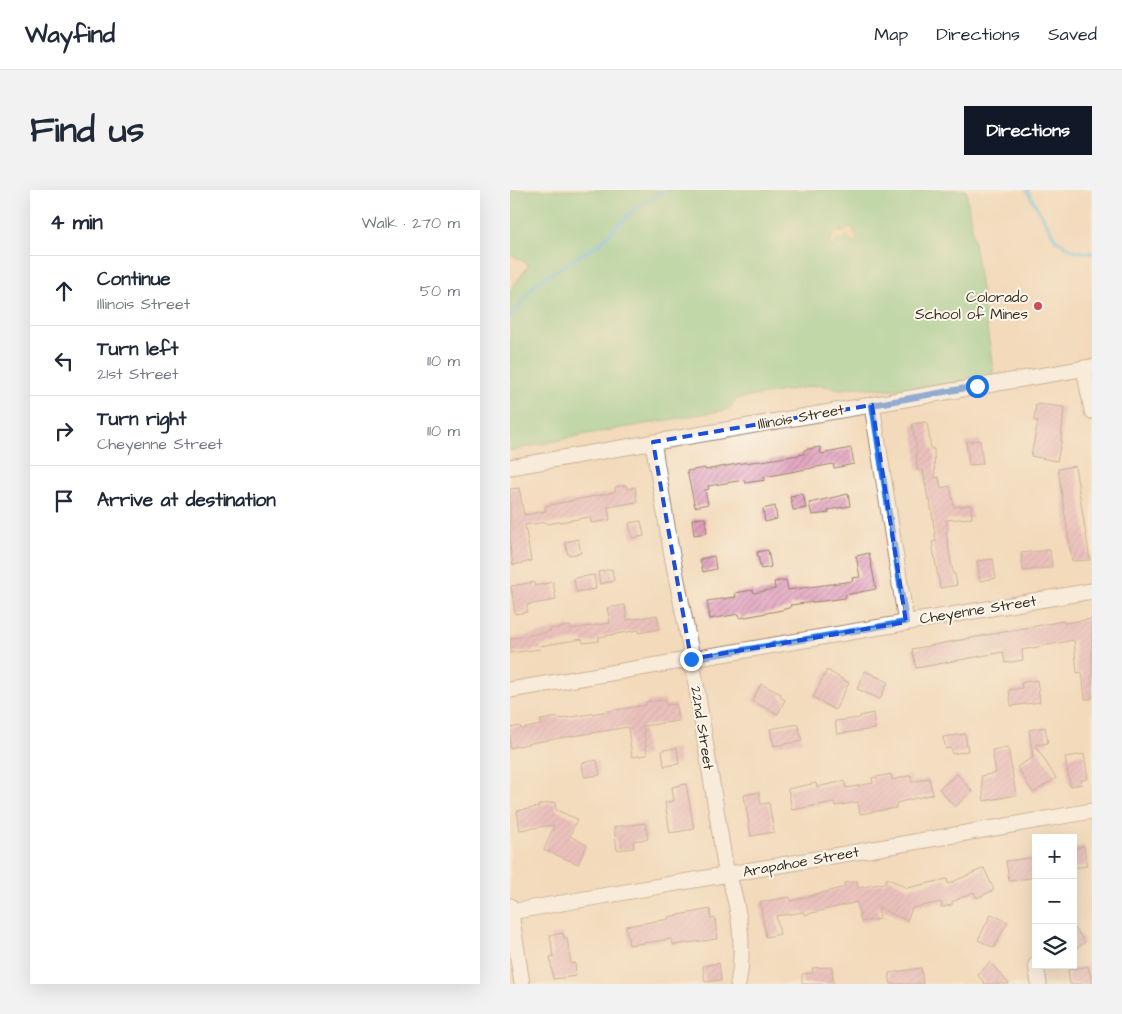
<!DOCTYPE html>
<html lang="en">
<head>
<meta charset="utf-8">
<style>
	:root { --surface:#fff; --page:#f2f2f3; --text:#1f2937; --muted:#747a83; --line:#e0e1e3; --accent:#111827 }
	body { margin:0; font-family:"Architects Daughter",sans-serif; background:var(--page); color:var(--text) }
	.controls { position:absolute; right:15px; bottom:15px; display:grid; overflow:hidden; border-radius:0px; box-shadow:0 5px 20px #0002 }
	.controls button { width:45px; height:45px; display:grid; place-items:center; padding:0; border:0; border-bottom:1px solid var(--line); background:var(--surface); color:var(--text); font:25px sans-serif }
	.stop { position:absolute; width:15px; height:15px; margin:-11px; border:4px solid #1a73e8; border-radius:50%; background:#fff }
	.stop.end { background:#1a73e8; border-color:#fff; box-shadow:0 1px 5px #0008 }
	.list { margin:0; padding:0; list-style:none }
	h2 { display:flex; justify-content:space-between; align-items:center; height:65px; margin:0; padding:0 20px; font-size:21px }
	h2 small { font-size:16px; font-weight:400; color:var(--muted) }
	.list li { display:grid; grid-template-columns:32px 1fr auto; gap:15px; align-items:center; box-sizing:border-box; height:70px; padding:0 20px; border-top:1px solid var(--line) }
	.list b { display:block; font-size:19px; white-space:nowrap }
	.list p { margin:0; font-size:16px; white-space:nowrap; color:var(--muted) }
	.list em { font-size:16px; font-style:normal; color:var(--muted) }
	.icon { flex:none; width:28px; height:28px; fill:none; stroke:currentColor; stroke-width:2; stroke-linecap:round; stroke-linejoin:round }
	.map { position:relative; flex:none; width:582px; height:794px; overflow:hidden; border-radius:0px }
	header { display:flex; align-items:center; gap:30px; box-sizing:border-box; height:70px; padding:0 25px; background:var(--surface); border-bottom:1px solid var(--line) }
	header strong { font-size:24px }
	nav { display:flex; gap:28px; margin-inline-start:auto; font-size:18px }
	.intro { display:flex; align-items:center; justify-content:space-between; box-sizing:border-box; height:120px; padding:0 30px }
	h1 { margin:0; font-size:35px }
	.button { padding:12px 22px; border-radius:0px; background:var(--accent); color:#fff; font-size:18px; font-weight:700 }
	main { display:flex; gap:30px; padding:0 30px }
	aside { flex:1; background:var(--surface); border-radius:0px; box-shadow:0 5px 20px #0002 }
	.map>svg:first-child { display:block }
	.green { fill:#85d290; stroke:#607e57 }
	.sand { fill:url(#sand-dots); stroke:#94825e }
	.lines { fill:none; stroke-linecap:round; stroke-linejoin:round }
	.stream { stroke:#68c2e6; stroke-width:4 }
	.building { fill:url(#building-hatch) }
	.minor-casing { stroke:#97826c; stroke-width:17 }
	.minor { stroke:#fff; stroke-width:15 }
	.route { stroke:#1a73e8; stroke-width:6 }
	.marked { fill:none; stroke:#1d4ed8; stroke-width:4; stroke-dasharray:10 6; stroke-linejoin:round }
	.poi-dot { fill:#d1495b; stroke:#fbf7ec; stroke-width:2 }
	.labels { text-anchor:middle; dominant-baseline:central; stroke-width:4; stroke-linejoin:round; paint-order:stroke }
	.poi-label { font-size:15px; fill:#3b2a1e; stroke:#fbf7ec; text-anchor:end }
	.street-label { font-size:15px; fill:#3b2a1e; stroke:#fbf7ec }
</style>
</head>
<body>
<header>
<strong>Wayfind</strong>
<nav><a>Map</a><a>Directions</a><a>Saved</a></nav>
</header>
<div class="intro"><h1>Find us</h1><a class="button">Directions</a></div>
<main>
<aside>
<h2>4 min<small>Walk · 270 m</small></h2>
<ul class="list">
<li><svg class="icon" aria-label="ahead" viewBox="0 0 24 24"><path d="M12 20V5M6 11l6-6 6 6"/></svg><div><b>Continue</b><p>Illinois Street</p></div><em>50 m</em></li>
<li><svg class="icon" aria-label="left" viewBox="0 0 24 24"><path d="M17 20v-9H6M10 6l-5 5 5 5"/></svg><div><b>Turn left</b><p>21st Street</p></div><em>110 m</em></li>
<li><svg class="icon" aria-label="right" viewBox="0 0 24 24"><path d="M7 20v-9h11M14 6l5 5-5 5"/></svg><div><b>Turn right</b><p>Cheyenne Street</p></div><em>110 m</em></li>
<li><svg class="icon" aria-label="arrive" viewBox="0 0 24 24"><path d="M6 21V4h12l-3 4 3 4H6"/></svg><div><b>Arrive at destination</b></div></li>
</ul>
</aside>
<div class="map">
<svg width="582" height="794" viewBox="0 0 582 794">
	<defs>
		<pattern id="sand-dots" width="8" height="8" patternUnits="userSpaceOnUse" patternTransform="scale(1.25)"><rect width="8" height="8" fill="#eeda9e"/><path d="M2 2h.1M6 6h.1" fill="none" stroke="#cdbb88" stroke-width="1.8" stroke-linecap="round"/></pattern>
		<pattern id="building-hatch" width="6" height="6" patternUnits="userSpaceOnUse" patternTransform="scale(1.25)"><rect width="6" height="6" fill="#e19fbe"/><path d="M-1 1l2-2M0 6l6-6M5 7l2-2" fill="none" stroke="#b8829a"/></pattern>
	</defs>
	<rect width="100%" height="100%" fill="#fbf7ec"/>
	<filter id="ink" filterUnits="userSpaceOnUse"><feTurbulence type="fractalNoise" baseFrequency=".02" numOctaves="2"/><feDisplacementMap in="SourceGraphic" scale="10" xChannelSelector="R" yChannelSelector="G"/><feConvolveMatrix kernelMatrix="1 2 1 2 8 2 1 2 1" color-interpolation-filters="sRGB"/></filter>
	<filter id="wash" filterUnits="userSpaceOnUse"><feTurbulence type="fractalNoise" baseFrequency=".0096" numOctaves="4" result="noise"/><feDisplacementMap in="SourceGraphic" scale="20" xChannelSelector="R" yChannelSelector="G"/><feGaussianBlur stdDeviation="1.12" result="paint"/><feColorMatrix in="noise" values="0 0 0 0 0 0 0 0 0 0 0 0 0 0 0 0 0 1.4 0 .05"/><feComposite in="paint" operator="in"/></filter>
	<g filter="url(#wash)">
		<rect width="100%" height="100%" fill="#f3dabb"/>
		<!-- green -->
		<path class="green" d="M0 0H456L484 185 398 200 345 197 332 199 309 195 226 209 220 218 215 220 72 245 0 261V100L19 75 0 64Z"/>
		<!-- sand -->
		<path class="sand" d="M340 37 344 39 347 51 342 53 339 47 336 46 333 50 328 49 324 57 321 56 319 53 325 42H333Z"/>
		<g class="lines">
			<!-- stream -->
			<path class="stream" d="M517 0 546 50 565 61 582 63
				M0 128 26 93 89 54 123 20 139 9 158 0"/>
		</g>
		<g id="blocks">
			<!-- building -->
			<path class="building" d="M526 214 554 217 551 249H552L547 271 521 266 528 231H524Z
				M417 232 421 259H424L425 288 429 287 431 298 440 296 444 317 461 315 462 328 436 330 438 341 436 342 443 384H445L447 395 430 398 422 352 426 351 420 310H418L413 280H407L406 256 402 234Z
				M470 250 473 274 459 275 456 252Z
				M310 257 311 264 341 258 344 274 324 278 323 274 254 287 255 290 235 293 234 290 198 296 199 299 195 300 198 314 185 317 177 281 195 278V280L232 273 252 271 294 264V260Z
				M565 276 580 370 562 371 548 279Z
				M116 295 117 299 125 297 127 312 98 317 100 330 81 333 80 327 37 334 36 332 15 335 21 371 3 375 0 355V299L9 298 14 325 36 321 35 316 105 302V297Z
				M293 304 296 318 283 320 280 306Z
				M338 304 340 316 318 320 319 323 302 325 299 313Z
				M265 316 267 329 255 332 253 319Z
				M195 328 197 343 184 345 182 329Z
				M131 331 134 346 122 348 119 333Z
				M68 349 71 363 58 365 55 352Z
				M258 360 261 377 251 379 247 362Z
				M540 360 542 377 513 381 511 363Z
				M359 363 366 399 335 405 336 408 280 415 281 417 272 420 230 428 229 424 200 429 197 411 226 407 225 403 243 400 244 403 265 399 264 392 276 390 278 400 343 391 342 388 350 387 346 366Z
				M204 366 206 379 193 382 190 369Z
				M483 369 486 388 470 391 467 371Z
				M102 379 104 391 90 394 88 382Z
				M84 385 86 399 66 402 64 388Z
				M24 392 25 396 43 392 46 410 17 415V422L5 424 1 396Z
				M115 415 117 430 147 425 149 439 129 443V440L89 447V451L73 453 72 449 30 456 31 459 0 463V449L41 441 40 439 60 436 61 439 100 433 97 418Z
				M582 429V509H575L572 482 567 483 564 450 512 460 513 470 495 473 493 462 406 478 402 459 553 431 554 433Z
				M317 480 339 493 325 520 303 507Z
				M355 481 378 492 370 509 347 499Z
				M527 490 530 512 501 516 499 500 512 498 511 493Z
				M251 494 271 504 270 507 275 510 268 524 242 511Z
				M155 510 156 515 166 514 168 531 133 536 137 565 122 567 118 537 26 552 0 558V538L10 536 11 539 31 535V530L48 527 49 529 136 515V512Z
				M363 523 365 539 327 544 325 531 350 528V526Z
				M288 534 292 551 264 556 260 539Z
				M535 537 538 553 525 555 546 588 523 603 507 577 523 567 519 540Z
				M455 544 458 561 442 564 441 558 436 559 433 547Z
				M498 557 506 605 474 611 471 586 486 583 482 560Z
				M167 558 169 574 154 576 152 560Z
				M574 564 578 589 571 590 572 594 560 596 555 567Z
				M87 570 90 585 74 587 72 573Z
				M381 584 382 590 401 585 402 592 419 588 423 604 386 613V618L350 624 348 612 325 616 324 612 282 620 278 599 306 593 307 597 334 591 336 598 363 593 362 588Z
				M447 584 462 601 445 617 429 599Z
				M176 594 184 639 160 643 155 612 164 611 162 597Z
				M249 602 251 614 259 613 264 642 241 646 234 605Z
				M45 612 46 620 67 629 60 646 77 655 68 674 34 660 44 635 10 640 7 621 29 617 28 615Z
				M135 633 138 649 123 651 124 658 107 660 104 637Z
				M574 656 577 676 563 678V658Z
				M526 667V687L499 691 496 671Z
				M474 678 484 700 467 708 464 702 442 712V715L432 717 431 712 402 718 397 731 368 717 370 729 351 732 347 712 294 725V722L266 726 270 744 256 747 250 712 280 707 281 711 335 697 334 693 347 691 348 698 375 693 377 688 397 698 437 689 438 694Z
				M200 719 201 729 205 728 207 749 163 755 162 749 119 755 116 736 159 729 158 727Z
				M481 724 498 732 484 758 468 750Z
				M563 735 575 752 563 761Z
				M53 743 54 748H57L61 774 65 773 66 786 43 789 40 767H43L40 745Z
				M480 772 499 794H475L468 785Z
				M209 773 211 790 195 792 193 776Z
				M578 776 582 794H560L558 780Z
				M322 777 323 794H292V784L303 783 302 778Z
				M411 778 413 794H381L379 783Z"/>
		</g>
	</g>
	<g filter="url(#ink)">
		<use href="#blocks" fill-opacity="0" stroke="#97826c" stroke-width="1"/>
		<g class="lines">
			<!-- minor casing -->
			<g class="minor-casing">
				<path id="minor" d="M574 178 582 221
					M362 215 396 432
					M143 252 161 360 180 457 215 675C217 684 221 692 223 701 231 731 234 763 228 794
					M0 277 582 177
					M0 500 582 401
					M0 716 12 794
					M0 722 582 621
					M526 775 529 794"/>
			</g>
			<!-- minor -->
			<use href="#minor" class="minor"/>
		</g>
	</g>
	<g class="lines" filter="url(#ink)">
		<!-- route -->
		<path class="route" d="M181 469 396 432 362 215 467 196"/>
	</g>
	<!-- marked area -->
	<path d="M0 0H582V794H0ZM362 215 396 432 181 469 143 252Z" fill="#f3dabb" fill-opacity=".55" fill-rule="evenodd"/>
	<path class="marked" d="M362 215 396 432 181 469 143 252Z"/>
	<!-- markers -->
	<circle class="poi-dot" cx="528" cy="116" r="5"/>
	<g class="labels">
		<!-- poi labels -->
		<g class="poi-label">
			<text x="518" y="107">Colorado<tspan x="518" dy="17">School of Mines</tspan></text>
		</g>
		<!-- street labels -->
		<g class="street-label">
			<text transform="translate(291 227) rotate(-10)">Illinois Street</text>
			<text transform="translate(468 420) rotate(-9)">Cheyenne Street</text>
			<text transform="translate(192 538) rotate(81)">22nd Street</text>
			<text transform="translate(291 672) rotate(-10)">Arapahoe Street</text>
		</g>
	</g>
</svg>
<div class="controls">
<button>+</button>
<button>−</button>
<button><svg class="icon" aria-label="layers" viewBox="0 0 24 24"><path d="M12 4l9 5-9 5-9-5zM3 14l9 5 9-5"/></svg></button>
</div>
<div class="stop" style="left:467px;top:196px"></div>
<div class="stop end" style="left:181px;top:469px"></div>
</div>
</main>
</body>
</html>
